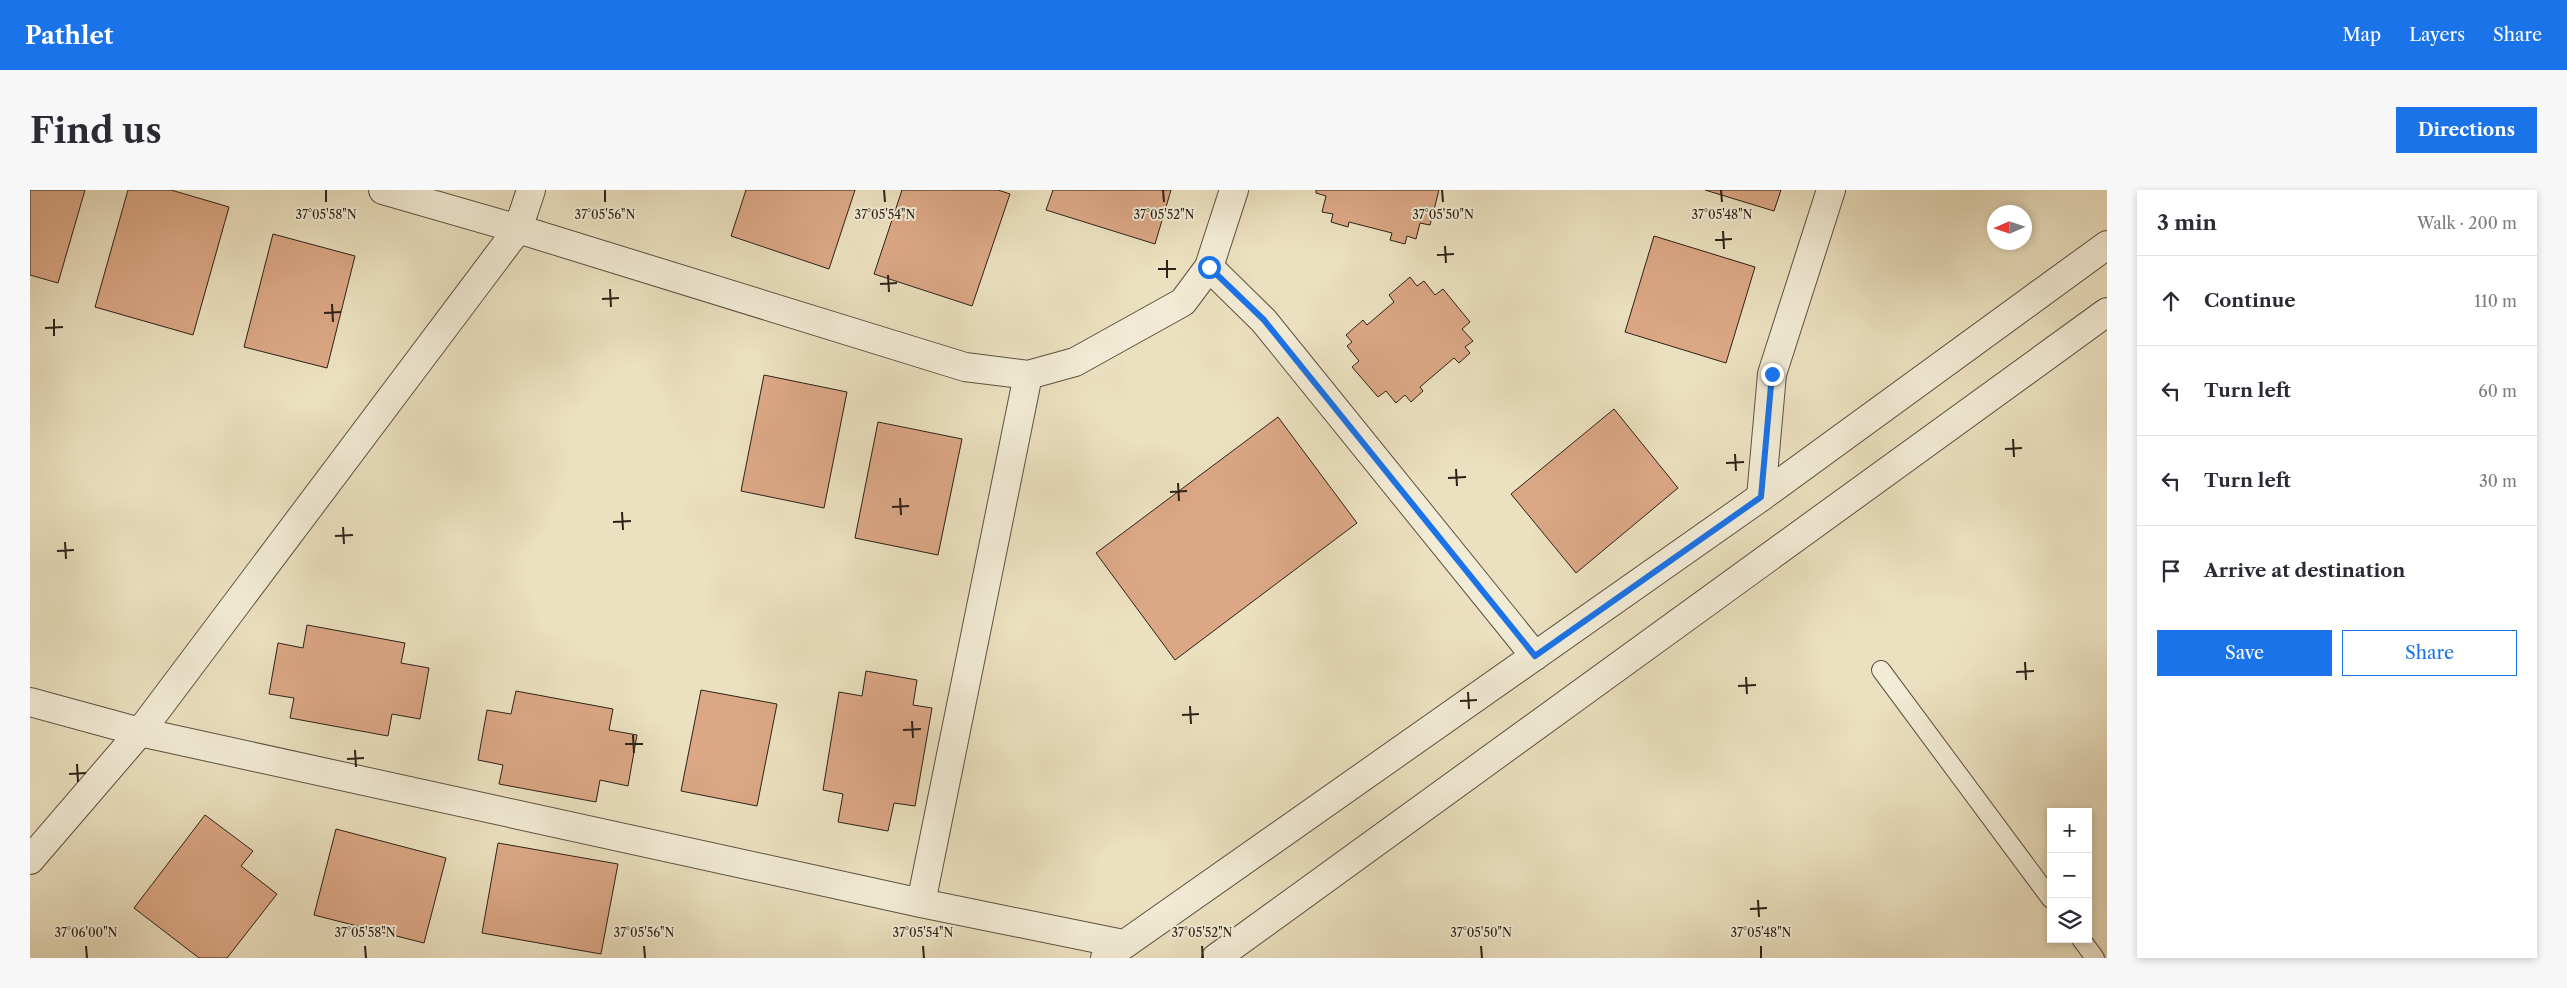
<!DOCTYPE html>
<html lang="en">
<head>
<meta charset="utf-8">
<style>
	:root { --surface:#fff; --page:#f7f7f7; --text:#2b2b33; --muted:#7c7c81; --line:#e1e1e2; --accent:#1a73e8 }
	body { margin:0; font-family:"Libre Caslon Text",serif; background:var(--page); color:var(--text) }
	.controls { position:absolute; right:15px; bottom:15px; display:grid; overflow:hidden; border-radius:0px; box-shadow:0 2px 8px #0003 }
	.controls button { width:45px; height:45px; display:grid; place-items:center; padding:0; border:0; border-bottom:1px solid var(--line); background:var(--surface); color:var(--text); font:25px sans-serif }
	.compass { position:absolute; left:1957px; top:15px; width:45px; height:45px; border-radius:50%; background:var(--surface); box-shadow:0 2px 8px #0003; rotate:267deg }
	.stop { position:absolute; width:15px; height:15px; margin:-11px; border:4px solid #1a73e8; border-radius:50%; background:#fff }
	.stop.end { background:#1a73e8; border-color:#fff; box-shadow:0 1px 5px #0008 }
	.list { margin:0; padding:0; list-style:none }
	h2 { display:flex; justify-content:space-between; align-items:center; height:65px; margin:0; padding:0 20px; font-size:21px }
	h2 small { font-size:16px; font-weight:400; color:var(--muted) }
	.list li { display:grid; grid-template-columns:32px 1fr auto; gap:15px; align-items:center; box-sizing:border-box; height:90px; padding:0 20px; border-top:1px solid var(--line) }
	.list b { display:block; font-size:19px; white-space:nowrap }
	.list em { font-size:16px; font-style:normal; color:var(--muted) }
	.actions { display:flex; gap:10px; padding:15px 20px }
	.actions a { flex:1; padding:11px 0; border:1px solid var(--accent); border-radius:0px; text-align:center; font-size:18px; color:var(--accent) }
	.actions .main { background:var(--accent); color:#fff }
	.icon { flex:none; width:28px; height:28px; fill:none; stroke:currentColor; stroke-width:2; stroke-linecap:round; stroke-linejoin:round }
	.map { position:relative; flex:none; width:2077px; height:768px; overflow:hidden; border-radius:0px }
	header { display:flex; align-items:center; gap:30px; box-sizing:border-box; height:70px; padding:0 25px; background:var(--accent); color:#fff }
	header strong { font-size:24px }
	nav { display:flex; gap:28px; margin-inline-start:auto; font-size:18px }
	.intro { display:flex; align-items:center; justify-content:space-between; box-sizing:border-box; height:120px; padding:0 30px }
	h1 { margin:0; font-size:35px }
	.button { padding:12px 22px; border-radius:0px; background:var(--accent); color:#fff; font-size:18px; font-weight:700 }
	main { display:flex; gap:30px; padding:0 30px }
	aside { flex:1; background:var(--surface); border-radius:0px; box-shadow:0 2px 8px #0003 }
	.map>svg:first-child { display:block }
	.building { fill:#dba785; stroke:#2c2118 }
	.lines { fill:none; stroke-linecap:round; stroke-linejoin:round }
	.service-casing { stroke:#5c5142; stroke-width:20 }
	.minor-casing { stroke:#5c5142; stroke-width:30 }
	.tertiary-casing { stroke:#5c5142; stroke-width:30 }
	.service { stroke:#f2ebd5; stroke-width:18 }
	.minor { stroke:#f2ebd5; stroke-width:28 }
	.tertiary { stroke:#f2ebd5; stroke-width:28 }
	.route { stroke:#1a73e8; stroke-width:6 }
	.ticks { fill:none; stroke:#2c2118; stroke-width:2 }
	.ticks-label { font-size:12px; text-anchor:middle; fill:#2c2118; stroke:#f2ebd5; stroke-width:4; stroke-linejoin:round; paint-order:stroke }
</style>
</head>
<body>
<header>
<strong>Pathlet</strong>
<nav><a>Map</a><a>Layers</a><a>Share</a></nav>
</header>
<div class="intro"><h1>Find us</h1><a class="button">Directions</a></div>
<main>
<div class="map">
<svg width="2077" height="768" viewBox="0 0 2077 768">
	<rect width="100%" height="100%" fill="#ebe0bf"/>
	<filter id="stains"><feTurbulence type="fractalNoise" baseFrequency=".004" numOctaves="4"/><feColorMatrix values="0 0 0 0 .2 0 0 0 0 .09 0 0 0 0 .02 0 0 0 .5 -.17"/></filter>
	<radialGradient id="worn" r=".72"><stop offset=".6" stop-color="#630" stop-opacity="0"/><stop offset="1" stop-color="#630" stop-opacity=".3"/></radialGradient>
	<!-- building -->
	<path class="building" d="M0 0H55L28 93 0 85Z
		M98 0H141L199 17 163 145 65 117Z
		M716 0H825L799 79 701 46Z
		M872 0H968L980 4 942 116 844 84Z
		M1023 0H1141L1125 54 1016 20Z
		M1286 0H1409L1400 35 1390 33 1386 49 1377 46 1375 54 1360 50 1362 43 1319 32 1318 37 1301 32 1303 24 1292 22 1296 6 1286 3Z
		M1675 0H1751L1744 21Z
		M243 44 325 66 297 178 214 157Z
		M1624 46 1725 77 1696 173 1595 142Z
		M1380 87 1387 96 1394 91 1405 105 1413 99 1440 132 1432 139 1443 151 1435 157 1440 163 1429 173 1424 168 1390 197 1393 201 1381 212 1375 205 1366 213 1356 201 1348 207 1322 177 1329 171 1317 156 1322 152 1316 145 1333 130 1337 135 1364 112 1359 105Z
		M734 185 817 202 794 318 711 301Z
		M1584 219 1648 298 1546 383 1481 304Z
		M1248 227 1327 333 1145 470 1066 363Z
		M848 232 932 249 908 365 825 348Z
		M277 435 375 453 371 473 399 478 390 529 362 524 358 546 260 528 264 508 239 504 248 453 273 458Z
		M836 481 887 490 883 515 902 518 885 616 864 613 858 641 808 632 813 604 793 600 809 502 832 506Z
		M671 500 747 514 727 616 651 601Z
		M486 501 583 519 579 540 607 545 598 596 570 590 566 612 469 594 473 575 448 570 457 520 481 524Z
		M175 625 223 661 211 676 247 704 197 768H169L104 718Z
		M306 639 416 668 394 753 284 725Z
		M468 653 588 674 571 764 452 743Z"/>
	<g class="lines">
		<!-- service casing -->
		<g class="service-casing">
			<path id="service" d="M1851 480 2021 709
				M2051 749 2065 768"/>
		</g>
		<!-- minor casing -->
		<g class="minor-casing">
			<path id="minor" d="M353 0 488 39 935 177 998 185 1045 172 1153 112 1179 77 1204 0
				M1179 77 1234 131 1505 466
				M1731 307 1742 184 1801 0
				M0 512 110 542 891 713 1093 754
				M0 670 110 542 488 39 501 0
				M891 713 998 185"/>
		</g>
		<!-- tertiary casing -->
		<g class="tertiary-casing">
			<path id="tertiary" d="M1075 768 1731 307 2077 55
				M1186 768 2077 122"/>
		</g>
		<!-- service -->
		<use href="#service" class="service"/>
		<!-- minor -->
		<use href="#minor" class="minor"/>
		<!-- tertiary -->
		<use href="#tertiary" class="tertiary"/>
	</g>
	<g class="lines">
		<!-- route -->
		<path class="route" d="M1179 77 1234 130 1505 466 1731 307 1742 184"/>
	</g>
	<!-- ticks -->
	<path class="ticks" d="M296 0V12M575 0V12M854 0 855 12M1133 0 1134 12M1412 0 1413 12M1691 0 1692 12M1693 41 1694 59M1685 50 1702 49M1415 56 1416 73M1407 65 1424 64M1137 70V88M1128 79H1146M858 85 859 102M850 94 867 93M580 99 581 117M572 109 589 108M302 114 303 132M294 123 311 122M24 129V146M15 138 33 137M1983 249 1984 267M1975 259 1992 258M1705 264 1706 281M1696 273 1714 272M1426 279 1427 296M1418 288 1436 287M1148 293 1149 311M1140 302 1157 301M870 308 871 325M862 317 879 316M592 322 593 340M583 332 601 331M313 337 314 354M305 346 323 345M35 352 36 369M27 361 44 360M1995 472 1996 490M1986 482 2004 481M1716 487 1717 504M1708 496 1726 495M1438 502 1439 519M1430 511 1447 510M1160 516 1161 534M1152 525 1169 524M882 531 883 548M873 540 891 539M603 545 604 563M595 554H613M325 560 326 577M317 569 334 568M47 574 48 592M39 584 56 583M1728 710 1729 727M1720 719 1737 718M56 756 57 768M335 756 336 768M614 756 615 768M893 756 894 768M1172 756 1173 768M1451 756 1452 768M1731 756V768"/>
	<g class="ticks-label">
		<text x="296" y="29">37°05'58"N</text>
		<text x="575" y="29">37°05'56"N</text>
		<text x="855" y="29">37°05'54"N</text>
		<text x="1134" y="29">37°05'52"N</text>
		<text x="1413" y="29">37°05'50"N</text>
		<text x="1692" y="29">37°05'48"N</text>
		<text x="56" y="747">37°06'00"N</text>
		<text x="335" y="747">37°05'58"N</text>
		<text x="614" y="747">37°05'56"N</text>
		<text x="893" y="747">37°05'54"N</text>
		<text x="1172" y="747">37°05'52"N</text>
		<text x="1451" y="747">37°05'50"N</text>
		<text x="1731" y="747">37°05'48"N</text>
	</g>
	<rect width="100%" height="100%" filter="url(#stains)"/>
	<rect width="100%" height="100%" fill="url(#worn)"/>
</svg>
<div class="controls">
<button>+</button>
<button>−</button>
<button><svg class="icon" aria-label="layers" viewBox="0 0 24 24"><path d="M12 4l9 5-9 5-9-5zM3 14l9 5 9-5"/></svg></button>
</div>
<svg class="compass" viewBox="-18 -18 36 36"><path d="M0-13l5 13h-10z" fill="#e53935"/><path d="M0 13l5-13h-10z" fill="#7c7c81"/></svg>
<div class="stop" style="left:1179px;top:77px"></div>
<div class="stop end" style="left:1742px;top:184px"></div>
</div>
<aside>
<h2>3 min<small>Walk · 200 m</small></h2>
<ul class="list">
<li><svg class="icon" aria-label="ahead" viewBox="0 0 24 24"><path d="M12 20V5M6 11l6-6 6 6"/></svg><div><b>Continue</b></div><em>110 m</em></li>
<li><svg class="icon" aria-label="left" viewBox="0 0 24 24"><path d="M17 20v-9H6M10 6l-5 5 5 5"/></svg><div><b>Turn left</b></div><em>60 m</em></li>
<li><svg class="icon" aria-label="left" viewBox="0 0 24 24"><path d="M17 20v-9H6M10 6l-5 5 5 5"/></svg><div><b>Turn left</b></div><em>30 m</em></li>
<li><svg class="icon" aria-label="arrive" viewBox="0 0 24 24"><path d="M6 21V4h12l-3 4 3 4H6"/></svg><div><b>Arrive at destination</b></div></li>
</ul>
<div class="actions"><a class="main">Save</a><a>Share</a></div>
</aside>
</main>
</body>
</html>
